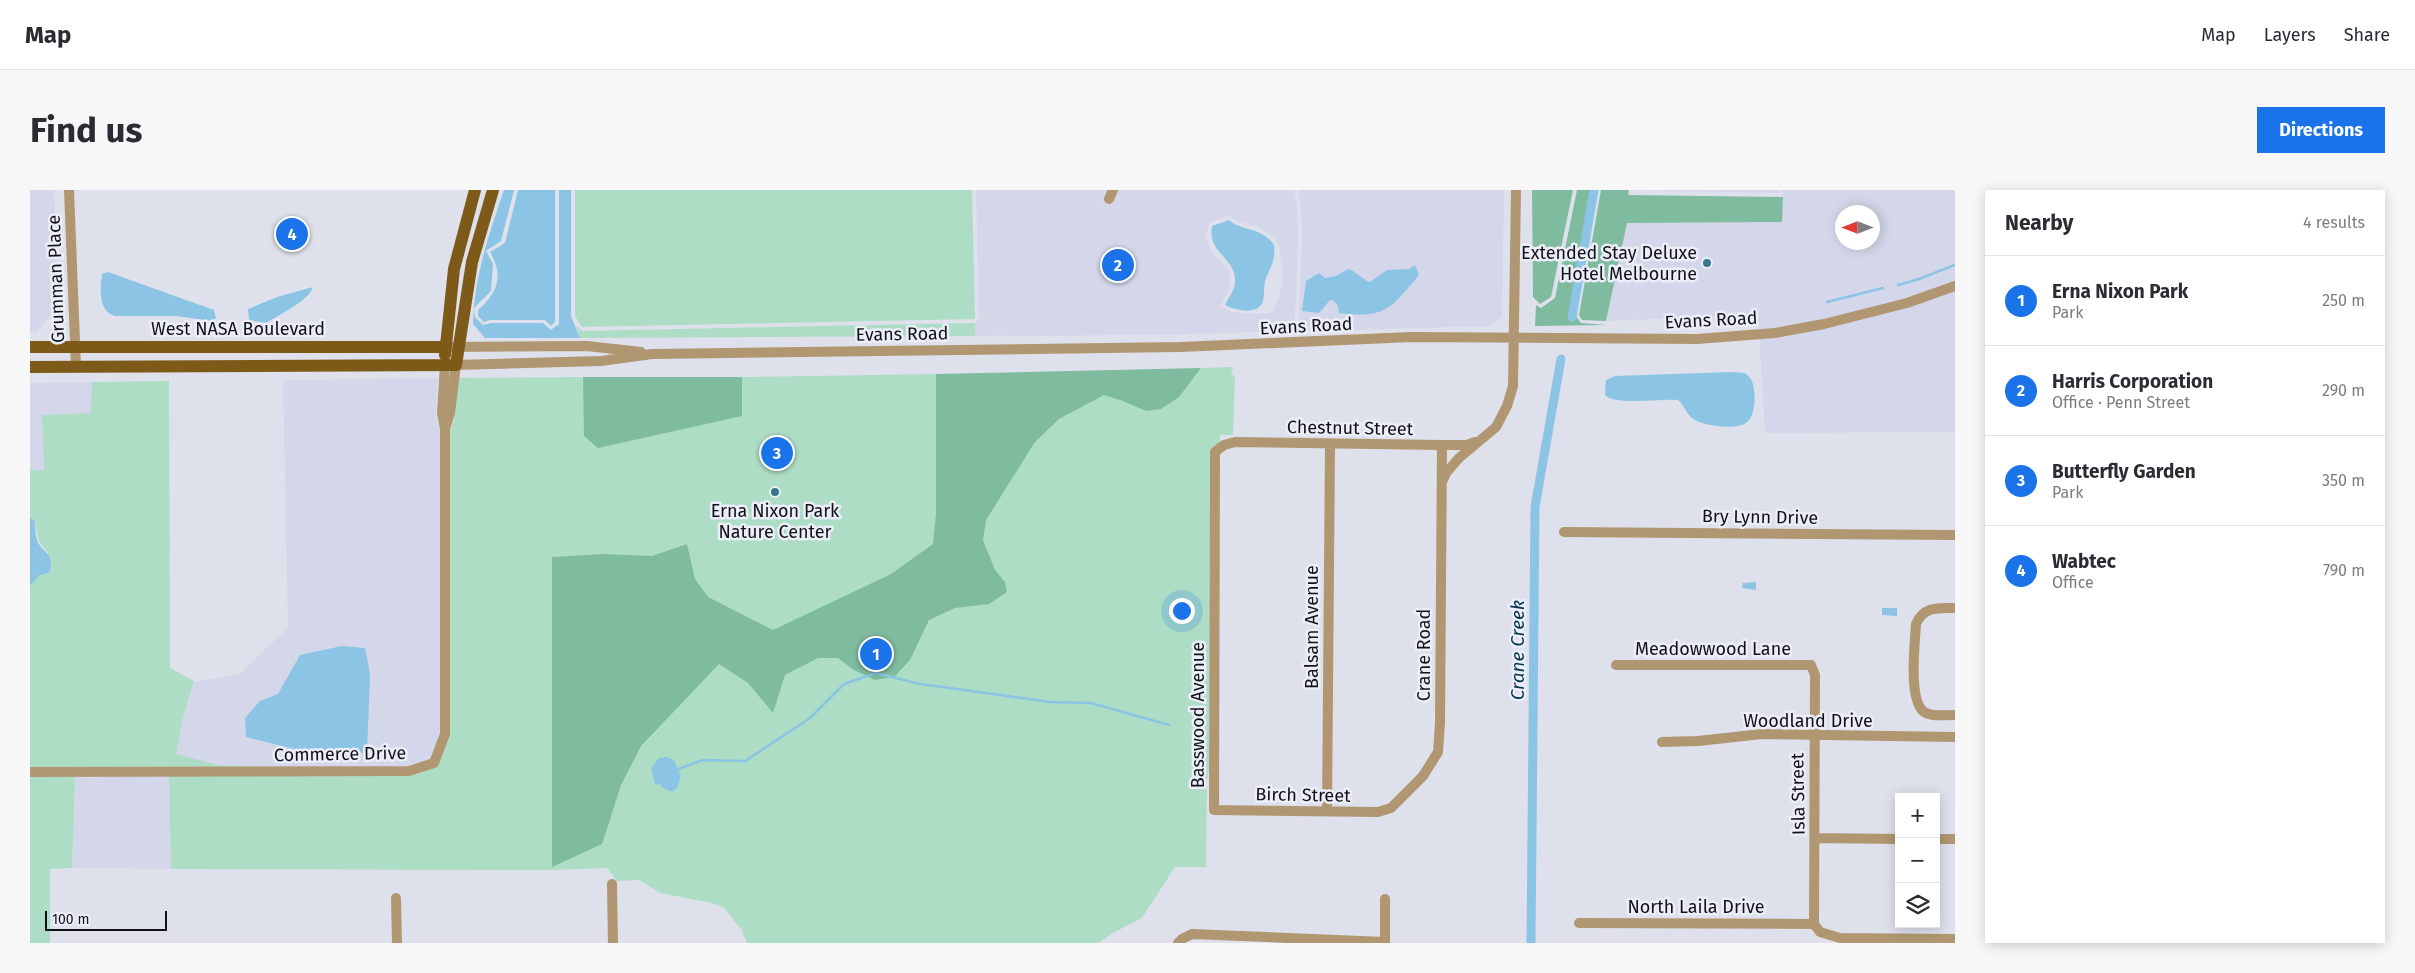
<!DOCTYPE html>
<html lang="en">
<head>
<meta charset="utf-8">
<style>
	:root { --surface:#fff; --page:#f7f7f7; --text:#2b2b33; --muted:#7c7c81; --line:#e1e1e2; --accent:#1a73e8 }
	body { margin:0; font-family:"Fira Sans",sans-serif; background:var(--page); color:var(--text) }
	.controls { position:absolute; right:15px; bottom:15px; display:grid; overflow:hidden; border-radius:0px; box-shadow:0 2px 12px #0003 }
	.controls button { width:45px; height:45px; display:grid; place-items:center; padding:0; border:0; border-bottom:1px solid var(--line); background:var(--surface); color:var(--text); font:25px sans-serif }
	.compass { position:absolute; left:1805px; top:15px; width:45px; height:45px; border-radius:50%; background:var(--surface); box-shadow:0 2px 12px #0003; rotate:270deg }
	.scale { position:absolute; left:15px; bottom:12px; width:122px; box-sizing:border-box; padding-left:5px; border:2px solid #111215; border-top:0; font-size:14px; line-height:18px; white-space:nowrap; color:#111215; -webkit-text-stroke:4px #ebeef8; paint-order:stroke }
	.you { position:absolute; left:1151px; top:420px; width:18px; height:18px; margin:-12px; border:4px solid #fff; border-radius:50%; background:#1a73e8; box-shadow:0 0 0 8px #1a73e833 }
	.badge { display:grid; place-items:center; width:32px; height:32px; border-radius:50%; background:var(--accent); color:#fff; font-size:16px; font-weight:700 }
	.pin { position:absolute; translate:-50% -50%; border:2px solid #fff; box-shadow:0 1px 5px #0006 }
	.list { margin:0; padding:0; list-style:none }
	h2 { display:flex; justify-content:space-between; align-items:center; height:65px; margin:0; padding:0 20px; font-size:21px }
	h2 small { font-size:16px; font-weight:400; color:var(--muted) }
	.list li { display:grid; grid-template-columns:32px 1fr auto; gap:15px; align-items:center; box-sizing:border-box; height:90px; padding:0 20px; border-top:1px solid var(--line) }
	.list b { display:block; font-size:19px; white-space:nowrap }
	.list p { margin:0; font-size:16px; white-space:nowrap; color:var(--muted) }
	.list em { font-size:16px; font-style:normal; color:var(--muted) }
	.icon { flex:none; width:28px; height:28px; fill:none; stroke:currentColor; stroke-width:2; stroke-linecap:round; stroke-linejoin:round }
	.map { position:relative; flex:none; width:1925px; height:753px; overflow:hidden; border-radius:0px }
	header { display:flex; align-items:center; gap:30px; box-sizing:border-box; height:70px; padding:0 25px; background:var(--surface); border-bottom:1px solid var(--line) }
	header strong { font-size:24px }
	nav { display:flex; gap:28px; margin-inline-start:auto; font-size:18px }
	.intro { display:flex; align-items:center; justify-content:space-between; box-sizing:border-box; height:120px; padding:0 30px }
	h1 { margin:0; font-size:35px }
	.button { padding:12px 22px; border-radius:0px; background:var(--accent); color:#fff; font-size:18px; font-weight:700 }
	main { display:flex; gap:30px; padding:0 30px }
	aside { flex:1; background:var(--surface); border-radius:0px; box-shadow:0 2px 12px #0003 }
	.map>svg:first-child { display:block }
	.built { fill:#d3d7e9; fill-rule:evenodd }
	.green { fill:#aeddc6 }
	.forest { fill:#7fbb9f }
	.water { fill:#8cc4e5 }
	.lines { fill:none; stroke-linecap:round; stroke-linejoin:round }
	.stream { stroke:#8cc4e5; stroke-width:2.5 }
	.canal { stroke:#8cc4e5; stroke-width:9 }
	.minor { stroke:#b09771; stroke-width:10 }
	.major { stroke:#7e5a19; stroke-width:12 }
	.poi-dot { fill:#37778b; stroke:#ebeef8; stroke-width:2 }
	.labels { text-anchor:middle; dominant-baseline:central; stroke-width:5; stroke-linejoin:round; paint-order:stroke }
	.poi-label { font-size:18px; fill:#111215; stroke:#ebeef8; text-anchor:end }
	.street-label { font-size:18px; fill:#111215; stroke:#ebeef8 }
	.water-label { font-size:19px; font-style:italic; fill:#03354b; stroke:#ebeef8 }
</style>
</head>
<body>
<header>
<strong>Map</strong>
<nav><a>Map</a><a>Layers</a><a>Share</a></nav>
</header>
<div class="intro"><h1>Find us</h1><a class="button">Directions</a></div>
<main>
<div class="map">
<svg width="1925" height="753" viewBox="0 0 1925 753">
	<rect width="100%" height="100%" fill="#dee1eb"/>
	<!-- built -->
	<path class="built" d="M0 0H24L28 114 7 142H0Z
		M946 0H1078L1073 11 1081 14 1088 0H1264L1267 15 1268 47 1265 129 1274 141 1123 145 945 146V133L949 129ZM1198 26 1206 31 1229 37 1243 47 1249 55 1253 88 1249 109 1242 123 1218 124 1202 122 1191 116 1201 93 1198 78 1184 65 1176 49V43L1180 32Z
		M1268 0H1474L1472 127 1460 136 1280 141 1269 129 1272 47 1271 14Z
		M1603 0H1749V3Z
		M1753 0H1925V242L1735 243 1728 125 1576 131 1596 33 1752 32ZM1812 22H1842V52H1812Z
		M408 188 406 223 410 242 411 542 400 570 369 577H247L188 575 146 564 153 528 164 492 209 484 258 438 253 190ZM248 504 215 528 230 511Z
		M62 192V223L12 225 14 280H0V193Z
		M139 586 141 679 42 678 45 587Z"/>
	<!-- green -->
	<path class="green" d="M545 0H942L945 129 552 137 545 126Z
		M945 133V146L550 148 546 135 552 141Z
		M1203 177 1201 185 1205 186 1203 245H1190V252L1180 263 1179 579 1177 590 1176 677H1145L1112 728 1081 744 1069 753H717L711 739 694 718 682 713 630 703 609 690 587 691 577 678 522 680 141 679 139 586 379 585 408 575 420 544V242L424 230 428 188 553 187V196H712V187L906 184 907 194 1164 187 1171 178Z
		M139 191 140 478 164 491 153 528 146 564 188 575 247 577 0 578V396L9 386 19 382 18 362C4 348 10 347 4 330L0 328V280H14L12 225 61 223 62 192Z
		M0 587H45L42 678 20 679V753H0Z"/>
	<!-- forest -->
	<path class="forest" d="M1502 0H1543L1521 107 1510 114 1503 107Z
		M1547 0H1566L1545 125 1551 133 1576 135 1505 136 1506 115 1511 118 1525 108Z
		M1571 0H1599L1598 5 1753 7 1752 32 1597 33 1576 131 1552 130 1549 125Z
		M1171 178 1149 207 1131 219 1116 221 1093 211 1074 205 1029 229 1005 252 956 330 953 350 965 380 975 392 977 402 959 414 925 418 899 430 880 470 864 487 845 490 824 480 808 468H788L755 485 743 523 718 493 689 474 611 556 591 595 572 654 522 677V367L573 364 622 366 657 354 665 389 678 407 743 440 861 384 903 354 906 324V184Z
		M712 187V226L568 258 554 246 553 187Z"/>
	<!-- water -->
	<path class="water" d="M474 0H484L471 51 456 61 463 74 461 101 444 118 445 127 453 135 461 133H513L521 140 529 134V0H541V126L550 148H455L443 134C444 87 459 44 474 0Z
		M488 0H525V132L521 136 515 130H460L454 132 448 126V120C468 102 474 86 460 62L475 53Z
		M1199 30C1212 42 1231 36 1244 55 1246 69 1241 76 1236 88 1233 96 1235 104 1233 111 1228 126 1204 120 1195 115 1198 108 1204 101 1205 94 1207 66 1177 65 1182 36Z
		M1385 75 1389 85C1361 118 1356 129 1309 123L1308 116 1303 110H1300L1289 123 1272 121 1276 91 1289 83 1295 88 1306 86 1318 79C1328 82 1331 89 1340 92L1357 80 1379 79Z
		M78 82 184 120 186 128 182 131 146 126H85C68 121 70 100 72 84Z
		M283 97C279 111 248 125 236 133L219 130 218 119 247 107Z
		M1700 182 1715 183C1717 185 1721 188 1722 191 1726 202 1726 225 1717 232 1708 241 1671 236 1662 228 1656 223 1654 215 1648 210 1632 208 1584 216 1575 205L1576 190 1585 186Z
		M0 328 4 330C6 337 5 345 7 350 13 365 24 360 20 382L9 386 0 396Z
		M1726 392V400L1712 398 1713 393Z
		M1852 418H1867V426L1852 425Z
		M312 456 335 458 340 484 337 563 292 566 216 547 215 528 230 511 248 504 270 465Z
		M637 567 644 570 651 586 647 598 642 602 633 598 630 594 625 595 621 578 629 568Z"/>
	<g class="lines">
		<!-- stream -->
		<path class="stream" d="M1868 95 1889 89 1925 75
			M1797 112 1853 98
			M648 579 673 570 715 571 780 528 814 494 846 483 890 494 1020 512 1061 513 1139 535"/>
		<!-- canal -->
		<path class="canal" d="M1542 127 1564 0
			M1501 753 1505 317 1531 169"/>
		<!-- minor -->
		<path class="minor" d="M39 0 46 177
			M1079 9 1083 0
			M416 157 557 156 611 162
			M415 239 420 223 426 175 571 171 622 164 1150 157 1382 147 1667 149 1745 143 1794 134 1877 113 1925 96
			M1412 255 1410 533 1408 562 1393 586 1361 618 1348 622 1184 620 1185 262 1194 255 1205 252 1412 255H1437L1445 252
			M1413 290 1416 283 1429 268 1466 237 1477 216 1483 196 1486 0
			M1534 342 1925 345
			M1925 418C1908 418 1894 416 1886 434 1885 453 1878 510 1894 522 1902 527 1915 525 1925 525
			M1586 475H1781L1785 485 1784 734
			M1632 552 1668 551 1732 544 1925 547
			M0 582 379 581 404 573 415 544V239L412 223 415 175
			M1297 621 1300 254
			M1785 648 1869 649
			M1906 649H1925
			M582 694 583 753
			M366 708 367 753
			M1549 733 1784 734
			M1784 734 1790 742 1810 748 1925 749
			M1148 753 1152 749 1162 744 1355 752
			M1355 753V709"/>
		<!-- major -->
		<path class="major" d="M0 157H416
			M415 165 424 79 445 0
			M0 177 426 175 442 72 463 0"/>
	</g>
	<!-- markers -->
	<g class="poi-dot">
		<circle cx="1677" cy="73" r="5"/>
		<circle cx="745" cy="302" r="5"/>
	</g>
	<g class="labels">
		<!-- poi labels -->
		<g class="poi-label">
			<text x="1667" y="63">Extended Stay Deluxe<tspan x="1667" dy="21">Hotel Melbourne</tspan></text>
			<text x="745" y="321" text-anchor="middle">Erna Nixon Park<tspan x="745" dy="21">Nature Center</tspan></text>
		</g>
		<!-- street labels -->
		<g class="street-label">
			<text transform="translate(26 89) rotate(-92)">Grumman Place</text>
			<text transform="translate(1681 130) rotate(-3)">Evans Road</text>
			<text transform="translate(1276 136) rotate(-3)">Evans Road</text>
			<text x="208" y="139">West NASA Boulevard</text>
			<text transform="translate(872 144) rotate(-1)">Evans Road</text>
			<text transform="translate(1320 238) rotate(1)">Chestnut Street</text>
			<text transform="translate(1730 327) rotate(1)">Bry Lynn Drive</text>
			<text transform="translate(1282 437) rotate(-90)">Balsam Avenue</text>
			<text x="1683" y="459">Meadowwood Lane</text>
			<text transform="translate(1394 465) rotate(-90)">Crane Road</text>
			<text transform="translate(1168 525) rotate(-90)">Basswood Avenue</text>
			<text x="1778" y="531">Woodland Drive</text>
			<text transform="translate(310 564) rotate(-1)">Commerce Drive</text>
			<text transform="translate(1768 604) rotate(-91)">Isla Street</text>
			<text transform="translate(1273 605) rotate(1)">Birch Street</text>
			<text x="1666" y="717">North Laila Drive</text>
		</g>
		<!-- water labels -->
		<g class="water-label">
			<text transform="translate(1487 460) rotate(-90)">Crane Creek</text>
		</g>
	</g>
</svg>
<div class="controls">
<button>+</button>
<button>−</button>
<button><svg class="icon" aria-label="layers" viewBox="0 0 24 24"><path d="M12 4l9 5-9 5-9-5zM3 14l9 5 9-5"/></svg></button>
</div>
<svg class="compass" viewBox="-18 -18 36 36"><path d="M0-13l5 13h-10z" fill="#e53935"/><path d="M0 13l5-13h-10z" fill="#7c7c81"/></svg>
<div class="scale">100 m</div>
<div class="you"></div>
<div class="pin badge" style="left:846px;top:464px">1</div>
<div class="pin badge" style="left:1088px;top:75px">2</div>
<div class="pin badge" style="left:747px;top:263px">3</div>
<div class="pin badge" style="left:262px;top:44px">4</div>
</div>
<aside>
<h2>Nearby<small>4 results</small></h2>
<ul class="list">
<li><span class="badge">1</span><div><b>Erna Nixon Park</b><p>Park</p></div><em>250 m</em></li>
<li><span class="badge">2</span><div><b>Harris Corporation</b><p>Office · Penn Street</p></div><em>290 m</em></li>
<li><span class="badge">3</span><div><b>Butterfly Garden</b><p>Park</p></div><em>350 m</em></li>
<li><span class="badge">4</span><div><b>Wabtec</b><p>Office</p></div><em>790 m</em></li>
</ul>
</aside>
</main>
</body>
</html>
